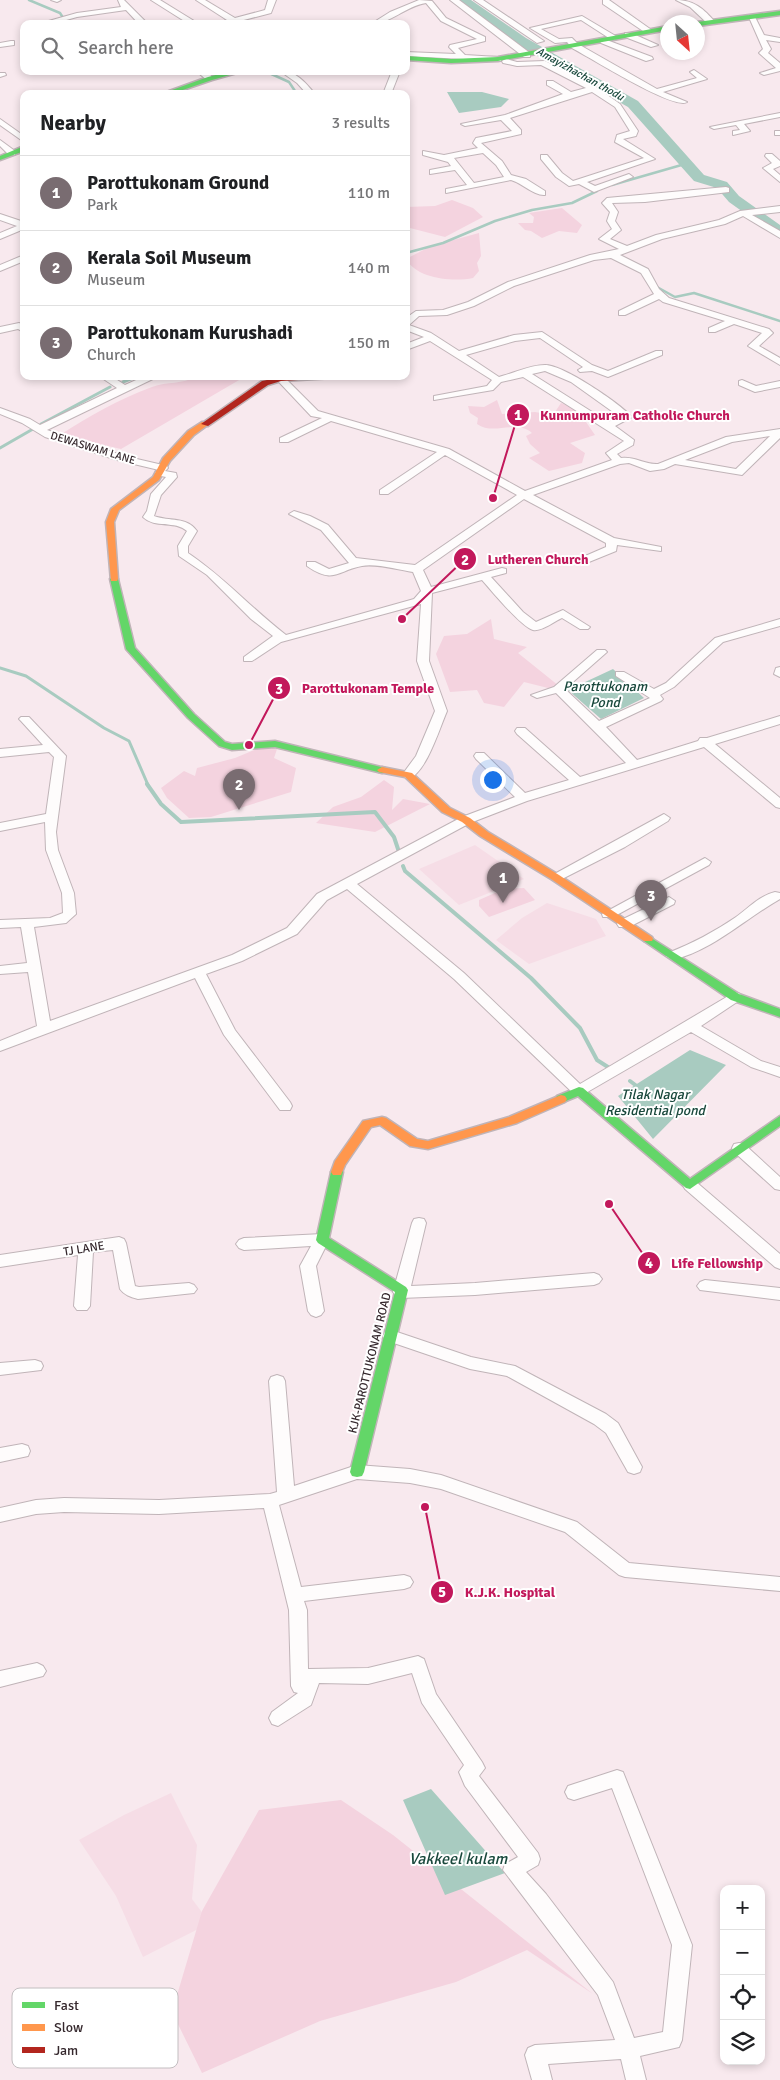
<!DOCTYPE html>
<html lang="en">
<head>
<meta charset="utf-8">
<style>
	:root { --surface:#fff; --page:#f6f6f6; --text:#202124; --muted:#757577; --line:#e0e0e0; --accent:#796c71 }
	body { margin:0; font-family:Signika,sans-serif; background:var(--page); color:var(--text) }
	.controls { position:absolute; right:15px; bottom:15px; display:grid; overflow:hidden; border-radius:10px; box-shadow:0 2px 8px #0003 }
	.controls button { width:45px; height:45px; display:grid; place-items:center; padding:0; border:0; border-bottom:1px solid var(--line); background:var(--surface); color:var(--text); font:25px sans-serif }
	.compass { position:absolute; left:660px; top:15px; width:45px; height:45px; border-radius:50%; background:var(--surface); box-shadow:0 2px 8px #0003; rotate:153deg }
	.you { position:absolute; left:492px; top:779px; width:18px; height:18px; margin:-12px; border:4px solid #fff; border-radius:50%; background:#1a73e8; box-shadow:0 0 0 8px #1a73e833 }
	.badge { display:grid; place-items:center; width:32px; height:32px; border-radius:50%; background:var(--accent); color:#fff; font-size:16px; font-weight:700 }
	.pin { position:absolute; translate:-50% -41px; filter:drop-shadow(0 1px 2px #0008) }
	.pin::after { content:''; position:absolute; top:26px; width:18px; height:15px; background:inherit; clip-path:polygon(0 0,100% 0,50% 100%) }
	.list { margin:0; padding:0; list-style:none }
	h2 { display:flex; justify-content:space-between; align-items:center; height:65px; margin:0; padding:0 20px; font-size:21px }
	h2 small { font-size:16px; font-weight:400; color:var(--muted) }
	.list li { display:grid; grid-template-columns:32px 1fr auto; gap:15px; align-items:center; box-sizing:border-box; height:75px; padding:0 20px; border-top:1px solid var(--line) }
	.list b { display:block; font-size:19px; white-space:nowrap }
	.list p { margin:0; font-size:16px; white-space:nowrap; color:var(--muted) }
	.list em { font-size:16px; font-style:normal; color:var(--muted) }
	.icon { flex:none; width:28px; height:28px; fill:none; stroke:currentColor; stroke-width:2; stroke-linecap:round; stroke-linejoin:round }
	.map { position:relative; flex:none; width:780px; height:2080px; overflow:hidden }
	.search { position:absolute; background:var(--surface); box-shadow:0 2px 8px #0003; left:20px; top:20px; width:390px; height:55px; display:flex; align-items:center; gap:12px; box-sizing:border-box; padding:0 18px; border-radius:10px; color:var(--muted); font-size:19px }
	.panel { position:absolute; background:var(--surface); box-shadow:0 2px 8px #0003; left:20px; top:90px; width:390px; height:290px; border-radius:10px }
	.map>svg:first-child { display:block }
	.built { fill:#f6dde6 }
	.green { fill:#f4d3df }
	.water { fill:#a8cbc0 }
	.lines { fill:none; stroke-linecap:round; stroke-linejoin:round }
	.stream-far2 { stroke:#a8cbc0; stroke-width:2.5 }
	.stream-far1 { stroke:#a8cbc0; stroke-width:3 }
	.stream { stroke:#a8cbc0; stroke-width:4 }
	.river { fill:#a8cbc0; fill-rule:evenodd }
	.street-casing { stroke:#c0b4b8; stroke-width:2 }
	.fast-casing { stroke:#c0b4b8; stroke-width:3 }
	.slow-casing { stroke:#c0b4b8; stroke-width:3 }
	.jam-casing { stroke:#c0b4b8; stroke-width:3 }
	.street { fill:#fefcfc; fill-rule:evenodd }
	.fast { fill:#63d668; fill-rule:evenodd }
	.slow { fill:#ff974d; fill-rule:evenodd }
	.jam { fill:#b3261e; fill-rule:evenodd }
	.labels { text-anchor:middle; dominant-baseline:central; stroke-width:4; stroke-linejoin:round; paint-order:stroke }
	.far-water-label { font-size:11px; font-style:italic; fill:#19483c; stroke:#fff }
	.far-street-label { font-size:11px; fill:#35282d; stroke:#fff }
	.street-label { font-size:12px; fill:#35282d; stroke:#fff }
	.water-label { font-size:14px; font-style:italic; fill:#19483c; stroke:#fff }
	.near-water-label { font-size:16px; font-style:italic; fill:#19483c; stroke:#fff }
	.key { fill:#fff; stroke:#c2bec0; stroke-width:1 }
	.key-label { font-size:14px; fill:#35282d }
	.leader { fill:none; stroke:#c2185b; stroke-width:2 }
	.callout-dot { fill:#c2185b; stroke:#fff; stroke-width:2 }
	.mark-label { font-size:15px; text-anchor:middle; font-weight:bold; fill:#fff }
	.callout-label { font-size:14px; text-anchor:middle; font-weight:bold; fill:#c2185b; stroke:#fff; stroke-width:4; stroke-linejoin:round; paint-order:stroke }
</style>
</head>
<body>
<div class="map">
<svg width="780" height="2080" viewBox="0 0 780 2080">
	<rect width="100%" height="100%" fill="#f8e9ee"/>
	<!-- built -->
	<path class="built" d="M475 845 524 879 459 905 419 869Z
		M547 903 596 919 606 936 529 964 496 940 522 918Z
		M171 1793 197 1845 192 1899 210 1923 143 1957 116 1896 79 1840 124 1815Z"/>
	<!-- green -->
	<path class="green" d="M452 200 473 208 483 217 445 237 406 227V207L435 206Z
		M562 208 582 225 577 233 559 231 542 238 531 231 525 230 518 223H533L534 217 529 213Z
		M479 233 481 256 477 263 479 271 473 278C453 282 417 279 406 259L431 246Z
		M196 376H246L121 449 60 435C89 416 119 399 152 387 167 381 183 385 196 376Z
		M497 400 502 414 535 412 553 415 561 403 593 415 586 422 595 435 570 443 585 453 582 463 549 471 529 458 540 453 530 444 526 436 532 433C516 419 494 436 477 424L478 418 470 413 468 406 484 407Z
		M491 619 494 639 527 647 518 653 574 698 552 689 524 682 504 707 484 703 477 690 450 692 436 654 444 636 467 634Z
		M264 746 277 749 274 758 296 768 291 792 211 817 189 818 167 798 161 788 184 771 195 776 197 768 235 758Z
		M384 780 394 787 392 810 403 799 430 804 375 832 316 823 333 807 361 797Z
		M524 888 535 900 489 917 479 906V900L504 889Z
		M341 1800 393 1835 593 1994 527 1950 456 1982 320 2021 202 2073 172 2012 202 1911 259 1810Z"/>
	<!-- water -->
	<path class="water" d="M447 92H482L509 99 501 107 459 113Z
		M613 669 644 698 601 719 568 690Z
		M690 1050 726 1065 653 1139 618 1096Z
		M431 1789 505 1873 445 1895 403 1800Z"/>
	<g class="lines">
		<!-- stream-far2 -->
		<path class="stream-far2" d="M29 0 60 13 67 24
			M267 72 289 82 297 94
			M612 185 685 164
			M406 253 443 243 495 221 532 210 572 203 597 191
			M657 287 675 297 694 293 780 321"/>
		<!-- stream-far1 -->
		<path class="stream-far1" d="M123 382 138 376
			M41 424 110 387
			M0 448 33 429
			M0 668 26 676 104 728 129 741 148 785"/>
		<!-- stream -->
		<path class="stream" d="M147 784 161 804 181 822 375 812 394 837 399 852
			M403 866 405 871 531 978 580 1028 597 1060 611 1069
			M630 1081 638 1087"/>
		<!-- river -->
		<path class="river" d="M457 0H471L526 38 638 101 704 175 727 182 739 196 780 225V237L775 235 729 202 717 188 694 181 628 107 516 44Z"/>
		<!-- street casing -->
		<g class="street-casing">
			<path id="street" d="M51 0H61L57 2Z
				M118 0H124L148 24H139L126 10 77 17 52 24H38L77 13 121 7Z
				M151 0H160L199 24H189Z
				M196 0H205L235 18 265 10 268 0H276L271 13 240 21 241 24H215L227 20Z
				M419 0 432 1 446 18 485 37V41L458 48 465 55 498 57H501V61L406 56V52L456 54 449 47 450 45 477 39 441 21 426 3C406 6 390 24 371 24L390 12Z
				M450 0H459L530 53V57H524Z
				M474 0H483L544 41 537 43Z
				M603 0H609L653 31 646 33 603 4Z
				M676 0C694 0 704 9 715 22L708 24 690 7Z
				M748 15H754L764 35 780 38V42L766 40 771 49 768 53 780 63V71L764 75 760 73 776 68 759 53 763 49Z
				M582 16 619 38 612 40 581 20 541 29 559 39 572 38 578 44 657 89 697 78 690 72 694 70 707 79 663 92 687 102C675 111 589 57 572 48L567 42 555 43 530 28Z
				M625 33H631L658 45 651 47 625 37Z
				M604 39 652 57 653 59 646 61 601 43 600 41Z
				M11 41H14V45L0 47V43Z
				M506 59 517 62 545 61 596 87 620 104 638 131 636 136 623 139 655 159 587 182 595 186 629 174 633 177 594 192 579 184 569 186 556 177 541 159V155H547L562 173 573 181 644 158 615 142 617 135 630 131 615 107 592 92 510 118 521 130V134L481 143 502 161 511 175 526 179 545 191V195C534 196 522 183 511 180L446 193V189L467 185 455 170 430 174V170L451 166 448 162 423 155V151L444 155 478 148 473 143 476 138 512 131 501 120 465 126 461 124 505 115 563 94 547 85V81H553L571 92 586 88 541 65 517 66 503 63 502 61ZM483 153 496 165 504 177 474 183 454 158Z
				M196 71H205L214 78 207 80Z
				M280 71C296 71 305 82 315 94H307L297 83Z
				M392 71H400L391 94H383Z
				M0 73H5L6 75 0 77Z
				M780 113V117L744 124 750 131 733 135V131L740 130 736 125 714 129 710 127Z
				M0 119 24 136V142L0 125Z
				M775 131H780V135H775Z
				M0 140 15 151V155H9L0 146Z
				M766 154H772L780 161V166L773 169 780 175V182L763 168 772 163 765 156Z
				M726 187 729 188V192L645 202 612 203 618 212 615 221 621 230 610 239 627 246 656 235 719 220 740 211 780 206V212L752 215 780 231V238L743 216 725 224 662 239 620 255 648 269 659 289 669 298 769 329 773 333 759 346 780 358V365L748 346 762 333 734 324 715 332H709V328L725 321 663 302 659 299 625 315H619V311L654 294 641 273 611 258 594 260 514 286 474 306 447 315 419 316 409 325 431 333 459 351 514 335 542 332 592 365 608 371 656 351H662V355L608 377 592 371 580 372 578 370 583 367 540 338 515 341 466 355 499 377C514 373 531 365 545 365 564 365 619 403 632 417L615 426 634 440 633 445 617 454 621 458C635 456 645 465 658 464L726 437 780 429V438L742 475 675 464 664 469 650 471 629 463 620 464 533 495 614 538 661 547V551L617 545 616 551 584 564H576V560L606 547V543L524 499 423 570 431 587 502 568 506 569V573L491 577 523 612 536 622 563 610 590 627 588 629H580L562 618C555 621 541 632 533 630 521 627 491 590 482 580L432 593 429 661 447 711C440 727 426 774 408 779L402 775 416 756 435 711 417 661 421 604 281 642 252 661H244V657L273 636 251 619 207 575 179 556 178 546 187 531C175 520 155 529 143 517L147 511 151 494 166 477 156 475 155 473 159 470 117 460 45 437 22 423 0 414V408L30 419 40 425 117 388 99 376H111L125 385 145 376H159L47 430 124 456 167 466 168 468 165 471 176 473 177 477 161 495 154 516C170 522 186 516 197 531L188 546V553C224 577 252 609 286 635L414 599 421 591 413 572C400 570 375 563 362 566 338 570 334 585 307 566V562H315L329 569 349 563 321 530 289 514 294 511 310 516 328 525 356 558 415 565 517 495 445 455 388 494H380V490L437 452 331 421 288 442H280V438L322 418 311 416 278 381V377H284L318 411 449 449 525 491 612 460 606 453 624 441 523 377 501 382 493 390 434 400V396L487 386 492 380 430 341 406 350V344L424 337 406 330V318L416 311 443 310 468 302 508 282 590 255 619 249 599 239 612 229 607 221 610 212 602 203 607 198ZM545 371 571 382 620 417 608 422 532 374ZM770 436 736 469 685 460 732 442Z
				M0 214 24 222V229L0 239V233L17 226 0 220Z
				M24 255V261L0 271V265Z
				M19 323 24 325V332L18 329 0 333V327Z
				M742 380 756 386 780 381V387L755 392 739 385V381Z
				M780 619V626L723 642 674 687 660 695 663 699 661 701 606 727 637 760 698 741 700 738H707L780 716V724L715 744 780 798V808L776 807 704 747 527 801 470 823 357 884 464 973 580 1084 735 992 740 994 742 997 740 1000 701 1026 761 1061 780 1067V1077L751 1067 691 1032 584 1094H574L454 979 347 889 327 900 297 934 242 961 206 974 235 1030 290 1102 292 1106 290 1110H280L224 1035 195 978 0 1051V1041L37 1026 28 972 0 974V966L27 963 21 927 0 928V920L50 918 63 913 62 893 46 850 45 822 0 831V823L46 814 54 757 49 752 0 757V749L43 745 21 721 19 719 21 717H29L66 756 56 832 58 850 74 893 76 914 66 923 34 927 50 1021 232 955 287 928 317 894 462 817 515 797 476 759 474 756 476 753H484L525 793 569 780 517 734 515 731 517 728H525L580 777 626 763 556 693 537 698 531 695 554 687 597 650H605L607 652 565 689 599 721 650 698 616 676V672H624L654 689 666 683 715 638Z
				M780 667V677L774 674 776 668Z
				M664 814 670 818 668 821 625 847 560 880 555 881 549 877Z
				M705 858 711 862 709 865 613 917H603L602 914Z
				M775 892 780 893V899C743 920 715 949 673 960L666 956 668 953C693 943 714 932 736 917 749 908 759 896 775 892Z
				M669 897 675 901 674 904 629 927H619L617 924 619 921Z
				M739 1143 744 1144 780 1177V1190L775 1189 734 1152 732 1148 734 1144Z
				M690 1180 695 1181 780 1254V1269L775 1267 685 1189 683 1185 685 1181Z
				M419 1218 424 1219 426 1223 411 1286 475 1283 594 1273 599 1275 602 1279 599 1283 594 1285 475 1295 401 1298 396 1296 393 1292 412 1223 414 1219Z
				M322 1234 327 1236 329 1240 316 1266 324 1311 321 1315 316 1317 311 1315 308 1311 300 1266 311 1246 244 1250 239 1248 236 1244 239 1240 244 1238Z
				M119 1237 124 1239 126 1243 135 1286 139 1287 189 1283 194 1285 197 1289 194 1293 138 1299C131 1297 124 1295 120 1289L113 1250 93 1252 90 1306 87 1310H77L74 1306 78 1255 0 1267V1255Z
				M705 1280 780 1288V1300L700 1290 697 1286 700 1282Z
				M391 1330 471 1357 515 1366 606 1414 618 1423 642 1467 640 1472 634 1474 628 1472 606 1433 594 1424 507 1376 470 1369 385 1340 383 1336 385 1332Z
				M35 1360 41 1362 43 1366 41 1370 0 1375V1363Z
				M277 1375 283 1377 285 1381 294 1486 357 1465 410 1469 441 1475 577 1522 629 1563 780 1577V1591L625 1577 619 1575 565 1532 441 1489 410 1483 357 1479 279 1505 301 1587 404 1575 410 1577 413 1582 410 1587 404 1589 304 1601 307 1610 308 1669 368 1668 418 1656 424 1659 436 1694 482 1762 485 1768 479 1776 538 1853 540 1859 538 1865 526 1872 546 1894 613 1982 634 2038 663 2032 672 1945 612 1788 574 1800 568 1798 565 1792 568 1786 574 1784 617 1770 623 1772 692 1945 682 2040 679 2047 640 2056 646 2080H626L621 2059 548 2064 552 2080H532L525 2055 528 2048 535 2045 615 2040 598 1995 503 1870 505 1864 518 1857 465 1786 459 1772 464 1765 422 1703 412 1673 368 1684 319 1683 311 1705 278 1726 272 1724 269 1718 272 1712 298 1693 294 1692 291 1686 289 1610 264 1508 159 1514 64 1512 36 1514 0 1522V1508L36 1500 64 1498 159 1500 270 1494 277 1492 269 1381 271 1377Z
				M22 1444 28 1446 30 1451 28 1456 0 1462V1448Z
				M37 1663 43 1666 46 1671 43 1676 0 1687V1671Z"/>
		</g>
		<!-- fast casing -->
		<g class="fast-casing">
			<path id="fast" d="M780 11V15L698 26 697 22Z
				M668 26V30L498 61 451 63 406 60V56L451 59 498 57Z
				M231 71H244L212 80 171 94H161L208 77Z
				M24 146V151L0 160V156Z
				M114 576 118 579 135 648 194 714 225 742 232 744 275 741 385 768 387 770 385 772 382 773 275 747 232 750 219 746 188 718 126 649 110 579Z
				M648 936 739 994 780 1009V1017L731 1000 644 941 643 939Z
				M579 1087 583 1088 690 1179 780 1116V1126L690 1189 686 1188 578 1096 561 1103 555 1099 557 1096Z
				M337 1168 341 1169 343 1172 329 1238 406 1287 408 1290 364 1472 362 1476 357 1477 352 1476 350 1472 395 1292 318 1243 316 1240 331 1172 333 1169Z"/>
		</g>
		<!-- slow casing -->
		<g class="slow-casing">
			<path id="slow" d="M202 422 209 424 194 435 170 461 159 480 119 510 114 522 118 579 117 581H111L106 522 111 509 153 477 163 458 188 431Z
				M382 767 412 773 450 808 470 818 488 832 559 875 652 937 653 939 652 941H644L551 879 480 836 462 822 442 812 405 777 379 772 377 770Z
				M561 1095 565 1096 567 1099 565 1102 517 1123 428 1149 410 1146 380 1125 371 1127 345 1165 341 1175H333L331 1172 335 1161 363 1121 382 1117 386 1118 417 1139 428 1141 509 1117Z"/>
		</g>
		<!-- jam casing -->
		<g class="jam-casing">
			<path id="jam" d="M287 376H337L333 378 281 381 268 385 208 426 201 424 262 381Z"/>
		</g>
		<!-- street -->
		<use href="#street" class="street"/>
		<!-- fast -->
		<use href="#fast" class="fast"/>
		<!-- slow -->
		<use href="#slow" class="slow"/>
		<!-- jam -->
		<use href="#jam" class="jam"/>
	</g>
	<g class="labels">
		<!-- far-water labels -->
		<g class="far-water-label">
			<text transform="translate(580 74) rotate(29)">Amayizhachan thodu</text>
		</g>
		<!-- far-street labels -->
		<g class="far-street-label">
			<text transform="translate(93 448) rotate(17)">DEWASWAM LANE</text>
		</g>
		<!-- street labels -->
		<g class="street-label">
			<text transform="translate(84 1249) rotate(-9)">TJ LANE</text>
			<text transform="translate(370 1363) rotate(-76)">KJK-PAROTTUKONAM ROAD</text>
		</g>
		<!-- water labels -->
		<g class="water-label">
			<text x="605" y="686">Parottukonam<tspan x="605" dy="16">Pond</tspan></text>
			<text x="655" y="1094">Tilak Nagar<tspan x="655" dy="16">Residential pond</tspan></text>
		</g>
		<!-- near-water labels -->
		<g class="near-water-label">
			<text x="458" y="1859">Vakkeel kulam</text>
		</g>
	</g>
	<!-- legend -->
	<rect x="12" y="1988" width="166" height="80" rx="8" class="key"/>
	<rect x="22" y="2002" width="23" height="6" fill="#63d668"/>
	<rect x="22" y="2024" width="23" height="7" fill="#ff974d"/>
	<rect x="22" y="2047" width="23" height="6" fill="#b3261e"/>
	<g class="key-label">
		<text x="54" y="2010">Fast</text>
		<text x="54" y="2032">Slow</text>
		<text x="54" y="2055">Jam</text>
	</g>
	<!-- callouts -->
	<path class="leader" d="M493 498L518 415M402 619L465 559M249 745L279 688M609 1204L649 1263M425 1507L442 1592"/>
	<g class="callout-dot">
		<circle cx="493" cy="498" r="5"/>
		<circle cx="402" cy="619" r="5"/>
		<circle cx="249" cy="745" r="5"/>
		<circle cx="609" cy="1204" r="5"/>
		<circle cx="425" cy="1507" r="5"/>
		<circle cx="518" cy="415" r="12"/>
		<circle cx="465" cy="559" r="12"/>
		<circle cx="279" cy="688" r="12"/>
		<circle cx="649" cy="1263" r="12"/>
		<circle cx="442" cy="1592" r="12"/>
	</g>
	<g class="mark-label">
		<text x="518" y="420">1</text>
		<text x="465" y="565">2</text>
		<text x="279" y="694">3</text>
		<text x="649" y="1268">4</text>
		<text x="442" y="1597">5</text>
	</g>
	<g class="callout-label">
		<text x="635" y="420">Kunnumpuram Catholic Church</text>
		<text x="538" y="564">Lutheren Church</text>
		<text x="368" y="693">Parottukonam Temple</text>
		<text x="717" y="1268">Life Fellowship</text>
		<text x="510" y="1597">K.J.K. Hospital</text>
	</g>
</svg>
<div class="controls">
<button>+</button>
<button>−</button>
<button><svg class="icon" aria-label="locate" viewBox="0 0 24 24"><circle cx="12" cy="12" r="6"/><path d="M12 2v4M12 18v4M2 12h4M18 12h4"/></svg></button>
<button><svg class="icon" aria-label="layers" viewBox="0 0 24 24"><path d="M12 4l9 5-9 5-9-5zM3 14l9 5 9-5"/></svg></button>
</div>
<svg class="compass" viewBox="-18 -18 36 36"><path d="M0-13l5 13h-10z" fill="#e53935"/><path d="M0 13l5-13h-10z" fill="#757577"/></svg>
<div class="you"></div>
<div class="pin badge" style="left:503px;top:903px">1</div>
<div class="pin badge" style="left:239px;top:810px">2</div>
<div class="pin badge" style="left:651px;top:921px">3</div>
<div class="search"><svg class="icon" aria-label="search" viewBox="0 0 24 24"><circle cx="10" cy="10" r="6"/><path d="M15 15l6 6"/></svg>Search here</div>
<section class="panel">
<h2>Nearby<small>3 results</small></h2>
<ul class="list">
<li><span class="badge">1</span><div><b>Parottukonam Ground</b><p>Park</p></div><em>110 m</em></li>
<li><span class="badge">2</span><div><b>Kerala Soil Museum</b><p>Museum</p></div><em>140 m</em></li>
<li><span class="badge">3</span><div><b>Parottukonam Kurushadi</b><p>Church</p></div><em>150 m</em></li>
</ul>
</section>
</div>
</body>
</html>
